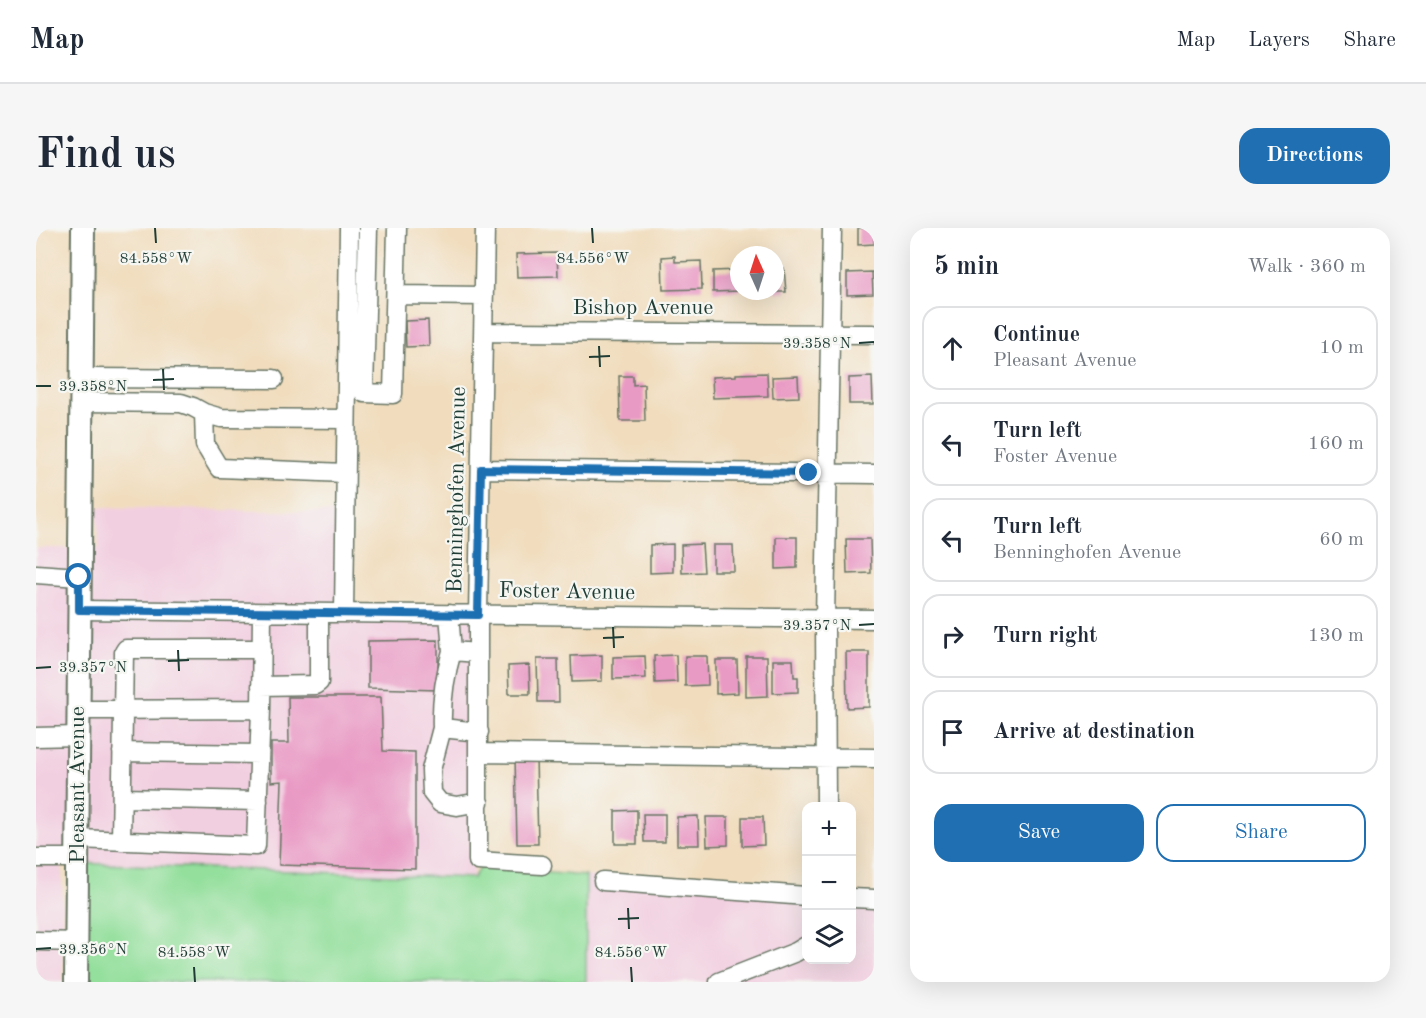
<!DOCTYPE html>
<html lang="en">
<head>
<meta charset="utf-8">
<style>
	:root { --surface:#fff; --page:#f6f6f7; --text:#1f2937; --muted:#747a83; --line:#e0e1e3; --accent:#1f6fb2 }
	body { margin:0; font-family:"Old Standard TT",serif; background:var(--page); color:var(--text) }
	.controls { position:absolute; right:18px; bottom:18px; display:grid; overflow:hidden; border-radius:12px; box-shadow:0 6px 24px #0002 }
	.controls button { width:54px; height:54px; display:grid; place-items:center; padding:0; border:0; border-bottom:2px solid var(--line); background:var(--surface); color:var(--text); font:30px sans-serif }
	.compass { position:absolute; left:694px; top:18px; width:54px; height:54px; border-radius:50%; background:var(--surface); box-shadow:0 6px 24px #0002; rotate:357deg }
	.stop { position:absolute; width:18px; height:18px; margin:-14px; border:4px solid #1f6fb2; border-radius:50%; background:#fff }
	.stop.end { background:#1f6fb2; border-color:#fff; box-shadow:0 2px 6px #0008 }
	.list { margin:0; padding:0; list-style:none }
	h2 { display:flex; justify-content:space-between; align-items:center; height:78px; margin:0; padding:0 24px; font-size:26px }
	h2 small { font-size:20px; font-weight:400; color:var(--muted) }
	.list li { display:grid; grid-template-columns:39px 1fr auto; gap:18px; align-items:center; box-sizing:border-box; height:84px; margin:0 12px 12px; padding:0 12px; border:2px solid var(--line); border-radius:18px }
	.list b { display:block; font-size:22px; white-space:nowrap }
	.list p { margin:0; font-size:20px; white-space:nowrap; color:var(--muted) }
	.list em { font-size:20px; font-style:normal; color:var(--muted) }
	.actions { display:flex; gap:12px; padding:18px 24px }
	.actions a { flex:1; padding:14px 0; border:2px solid var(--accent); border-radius:18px; text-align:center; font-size:21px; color:var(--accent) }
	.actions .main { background:var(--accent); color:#fff }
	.icon { flex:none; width:33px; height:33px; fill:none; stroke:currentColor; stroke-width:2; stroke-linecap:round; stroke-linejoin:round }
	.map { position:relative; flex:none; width:838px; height:754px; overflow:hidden; border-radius:18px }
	header { display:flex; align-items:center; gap:36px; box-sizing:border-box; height:84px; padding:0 30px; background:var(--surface); border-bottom:2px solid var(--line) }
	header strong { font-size:28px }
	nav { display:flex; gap:33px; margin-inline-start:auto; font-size:21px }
	.intro { display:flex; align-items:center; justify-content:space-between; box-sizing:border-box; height:144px; padding:0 36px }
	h1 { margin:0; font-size:42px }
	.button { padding:15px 27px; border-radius:18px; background:var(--accent); color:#fff; font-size:21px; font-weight:700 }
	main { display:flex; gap:36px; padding:0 36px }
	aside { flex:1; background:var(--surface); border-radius:18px; box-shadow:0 6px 24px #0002 }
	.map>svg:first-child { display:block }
	.built { fill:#f2cfe0 }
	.green { fill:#93df9b; stroke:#598e68; stroke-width:1.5 }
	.building { fill:#e99ac4 }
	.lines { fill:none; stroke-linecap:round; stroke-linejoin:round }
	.minor-casing { stroke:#687564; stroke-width:21 }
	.major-casing { stroke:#687564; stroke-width:26 }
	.minor { stroke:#fff; stroke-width:18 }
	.major { stroke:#fff; stroke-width:22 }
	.route { stroke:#1f6fb2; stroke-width:8 }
	.ticks { fill:none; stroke:#1f3d34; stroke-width:2 }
	.labels { text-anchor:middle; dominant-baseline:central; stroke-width:4.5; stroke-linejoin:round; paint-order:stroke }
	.street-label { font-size:22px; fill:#1f3d34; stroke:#f6f6f2 }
	.ticks-label { font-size:15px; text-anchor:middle; fill:#1f3d34; stroke:#f6f6f2; stroke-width:4.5; stroke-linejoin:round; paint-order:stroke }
</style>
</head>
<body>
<header>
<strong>Map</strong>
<nav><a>Map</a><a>Layers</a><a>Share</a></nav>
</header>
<div class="intro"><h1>Find us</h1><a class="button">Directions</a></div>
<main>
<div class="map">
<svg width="838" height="754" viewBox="0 0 838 754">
	<rect width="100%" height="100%" fill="#f6f6f2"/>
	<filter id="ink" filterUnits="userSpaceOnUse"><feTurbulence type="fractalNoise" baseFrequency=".0167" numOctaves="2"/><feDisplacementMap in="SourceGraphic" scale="12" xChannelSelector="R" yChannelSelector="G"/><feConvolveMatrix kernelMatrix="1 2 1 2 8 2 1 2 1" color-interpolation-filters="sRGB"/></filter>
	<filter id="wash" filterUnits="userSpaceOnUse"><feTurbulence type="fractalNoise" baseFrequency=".008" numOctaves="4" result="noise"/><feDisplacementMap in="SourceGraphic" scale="24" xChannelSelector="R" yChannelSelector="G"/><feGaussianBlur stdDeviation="1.35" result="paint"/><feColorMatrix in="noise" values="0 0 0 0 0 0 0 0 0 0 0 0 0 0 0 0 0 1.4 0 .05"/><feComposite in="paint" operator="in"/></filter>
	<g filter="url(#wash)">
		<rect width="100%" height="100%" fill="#f1ddbe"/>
		<!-- built -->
		<path class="built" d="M60 279 313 285V389L437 390V650L26 634 27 754H0V320H63Z
			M550 648 770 667V732H816V670L838 671V754H550Z"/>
		<!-- green -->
		<path class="green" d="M41 635 437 650 444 639 550 648V754H40Z"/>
		<g id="blocks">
			<!-- building -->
			<path class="building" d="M822 0H838V16L822 17Z
				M521 25 522 48 481 49 480 26Z
				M639 28V34L665 33 666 61 627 62 626 29Z
				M748 40 750 64H739V41Z
				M703 42V63L677 64V43Z
				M836 44 837 66 811 67V45Z
				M392 92 393 118 370 119 369 93Z
				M731 145 732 168 677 170 676 149 700 148V146Z
				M583 148H597V157L608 156 609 193H584Z
				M762 148 763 169 737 170 736 149Z
				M836 149 837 176H813V150Z
				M740 309H761V340L740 341Z
				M810 311H834L835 345 811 346Z
				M637 316V344L614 345V317Z
				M666 316 668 344 646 345 645 317Z
				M677 317H697L698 343H677Z
				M402 412V462L332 460V413Z
				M810 424H833V479L811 480Z
				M566 427V453L536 454 535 428Z
				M640 427 641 454 619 455 618 428Z
				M609 428 610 450 577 451V429Z
				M649 428H671L672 457 649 458Z
				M710 428H731L732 468 710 469Z
				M501 431H522L523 474H502Z
				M680 432H701L702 465 680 466Z
				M737 432H757L758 449H762V464L737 465Z
				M493 437 494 466H473L472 438Z
				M252 469H345L347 523 379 524V641L243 637 246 553 235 554V515H253Z
				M479 529H500L502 616H481Z
				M601 582V616H579V583Z
				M607 586H629V614H608Z
				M662 588 663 617H641V589Z
				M670 589H692V617L671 618Z
				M706 589H727L728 617 706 618Z"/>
		</g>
	</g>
	<g filter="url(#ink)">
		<use href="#blocks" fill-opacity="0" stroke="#687564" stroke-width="1.5"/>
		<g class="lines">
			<!-- minor casing -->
			<g class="minor-casing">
				<path id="minor" d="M332 0 328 165 357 166 361 0
					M449 0 442 386V633L506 637
					M360 67 448 68
					M448 104 838 106
					M46 150 238 151
					M46 174 145 175 157 179 168 185 169 217 183 240 309 245
					M168 185 185 190 310 191
					M445 241 838 246
					M0 346 43 349
					M43 382 838 391
					M308 385 313 0
					M413 386 416 423
					M442 425 416 423C409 447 405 475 406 500L443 504
					M225 458 279 457 283 454V386
					M42 482 225 481
					M406 500 395 542 396 565 404 575 421 578 443 574
					M0 509 42 508
					M86 524 223 526
					M443 525 838 530
					M86 570 222 573
					M790 578 789 391 796 0
					M41 611 220 618 225 481 226 385
					M85 613 88 424 90 421H226
					M0 630H41
					M567 653 770 668
					M816 670 838 671
					M0 713 41 714
					M683 754 760 724 770 718"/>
			</g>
			<!-- major casing -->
			<g class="major-casing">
				<path id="major" d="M40 754 47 0"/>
			</g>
			<!-- minor -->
			<use href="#minor" class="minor"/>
			<!-- major -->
			<use href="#major" class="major"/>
		</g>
	</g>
	<g class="lines" filter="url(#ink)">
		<!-- route -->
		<path class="route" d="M43 349V382L442 387 445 241 773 245"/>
	</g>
	<!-- ticks -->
	<path class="ticks" d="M119 0 120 15M556 0 557 15M823 115 838 114M563 118 564 139M553 129 574 128M127 141 128 162M117 152 138 151M0 158H15M823 397 838 396M577 399 578 420M567 410 588 409M142 422 143 443M132 433 153 432M0 440 15 439M592 680 593 701M582 691 603 690M0 721 15 720M158 739 159 754M595 739 596 754"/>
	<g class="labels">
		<!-- street labels -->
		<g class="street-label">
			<text x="607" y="80">Bishop Avenue</text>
			<text transform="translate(421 262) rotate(-89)">Benninghofen Avenue</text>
			<text transform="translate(531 364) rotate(1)">Foster Avenue</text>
			<text transform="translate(42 557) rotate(-90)">Pleasant Avenue</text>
		</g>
	</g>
	<g class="ticks-label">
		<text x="120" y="35">84.558°W</text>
		<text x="557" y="35">84.556°W</text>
		<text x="781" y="120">39.358°N</text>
		<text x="57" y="163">39.358°N</text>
		<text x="781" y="402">39.357°N</text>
		<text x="57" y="444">39.357°N</text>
		<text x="57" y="726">39.356°N</text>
		<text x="158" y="729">84.558°W</text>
		<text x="595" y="729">84.556°W</text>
	</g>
</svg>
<div class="controls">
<button>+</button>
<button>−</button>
<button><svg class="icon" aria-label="layers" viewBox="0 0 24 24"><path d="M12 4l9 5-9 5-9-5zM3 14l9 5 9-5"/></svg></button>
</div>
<svg class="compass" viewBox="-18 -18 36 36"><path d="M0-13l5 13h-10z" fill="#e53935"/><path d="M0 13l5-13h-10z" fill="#747a83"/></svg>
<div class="stop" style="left:43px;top:349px"></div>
<div class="stop end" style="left:773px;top:245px"></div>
</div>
<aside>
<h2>5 min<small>Walk · 360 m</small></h2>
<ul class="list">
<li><svg class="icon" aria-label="ahead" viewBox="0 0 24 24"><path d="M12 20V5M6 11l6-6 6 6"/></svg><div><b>Continue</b><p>Pleasant Avenue</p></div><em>10 m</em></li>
<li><svg class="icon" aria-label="left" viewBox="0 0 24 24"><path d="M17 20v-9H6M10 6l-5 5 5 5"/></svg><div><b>Turn left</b><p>Foster Avenue</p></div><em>160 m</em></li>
<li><svg class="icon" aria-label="left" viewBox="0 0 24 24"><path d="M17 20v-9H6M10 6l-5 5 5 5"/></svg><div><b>Turn left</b><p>Benninghofen Avenue</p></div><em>60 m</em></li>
<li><svg class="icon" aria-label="right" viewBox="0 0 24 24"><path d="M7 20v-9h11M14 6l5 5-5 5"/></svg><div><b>Turn right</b></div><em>130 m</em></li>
<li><svg class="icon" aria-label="arrive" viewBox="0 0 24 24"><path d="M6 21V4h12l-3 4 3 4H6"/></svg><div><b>Arrive at destination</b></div></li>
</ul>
<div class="actions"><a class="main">Save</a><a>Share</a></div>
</aside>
</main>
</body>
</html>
